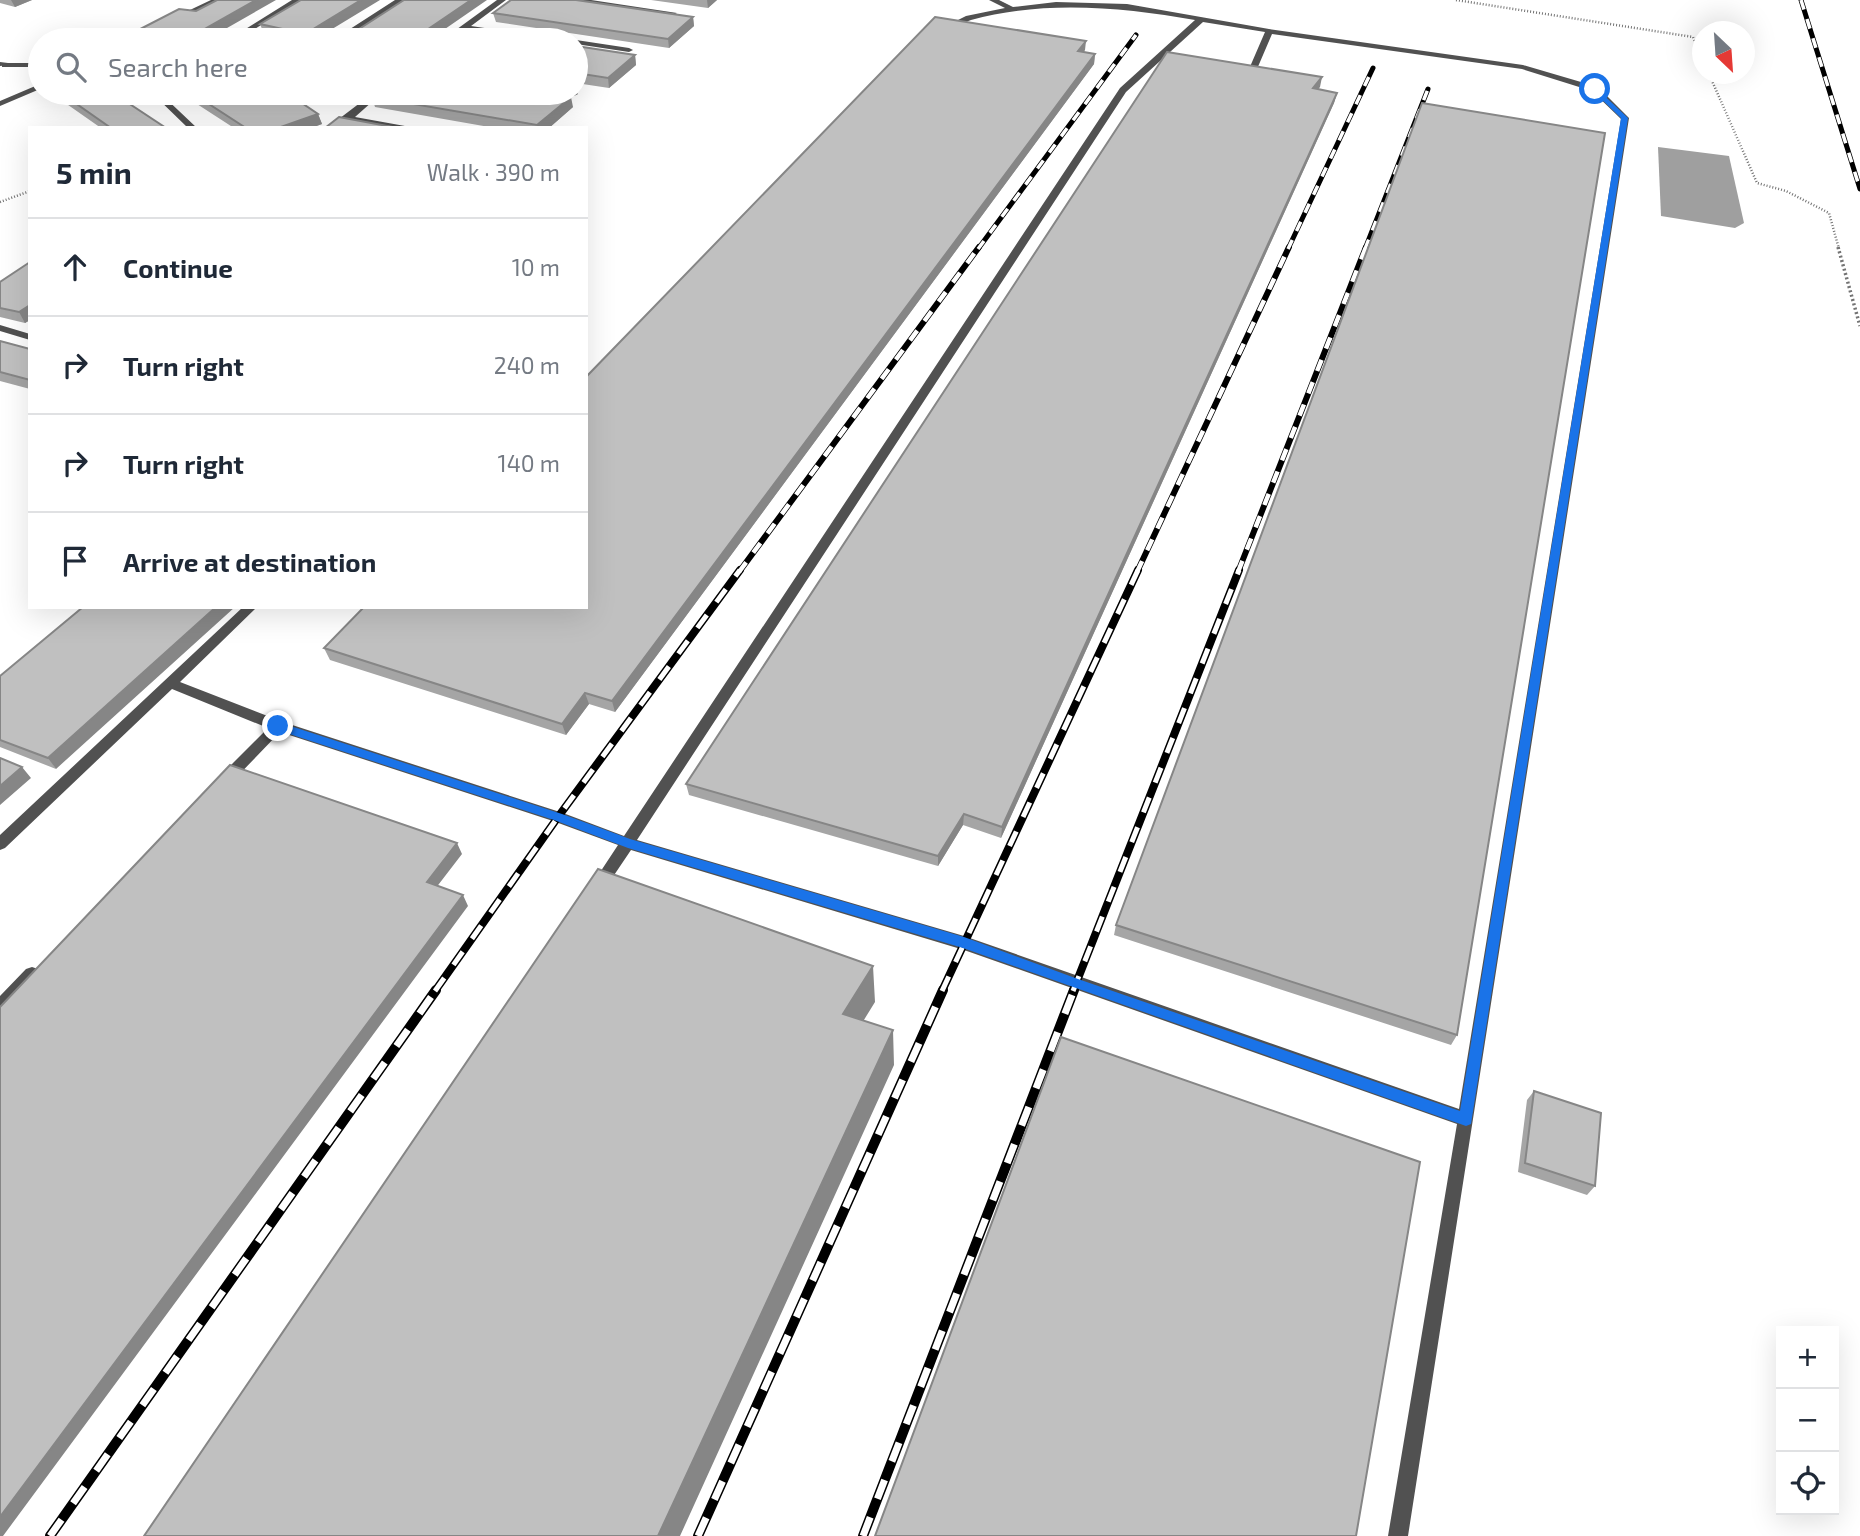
<!DOCTYPE html>
<html lang="en">
<head>
<meta charset="utf-8">
<style>
	:root { --surface:#fff; --page:#f2f2f3; --text:#1f2937; --muted:#747a83; --line:#e0e1e3 }
	body { margin:0; font-family:"Exo 2",sans-serif; background:var(--page); color:var(--text) }
	.controls { position:absolute; right:21px; bottom:21px; display:grid; overflow:hidden; border-radius:0px; box-shadow:0 7px 28px #0002 }
	.controls button { width:63px; height:63px; display:grid; place-items:center; padding:0; border:0; border-bottom:2px solid var(--line); background:var(--surface); color:var(--text); font:35px sans-serif }
	.compass { position:absolute; left:1692px; top:21px; width:63px; height:63px; border-radius:50%; background:var(--surface); box-shadow:0 7px 28px #0002; rotate:155deg }
	.stop { position:absolute; width:21px; height:21px; margin:-16px; border:5px solid #1a73e8; border-radius:50%; background:#fff }
	.stop.end { background:#1a73e8; border-color:#fff; box-shadow:0 2px 7px #0008 }
	.list { margin:0; padding:0; list-style:none }
	h2 { display:flex; justify-content:space-between; align-items:center; height:91px; margin:0; padding:0 28px; font-size:30px }
	h2 small { font-size:23px; font-weight:400; color:var(--muted) }
	.list li { display:grid; grid-template-columns:46px 1fr auto; gap:21px; align-items:center; box-sizing:border-box; height:98px; padding:0 28px; border-top:2px solid var(--line) }
	.list b { display:block; font-size:26px; white-space:nowrap }
	.list em { font-size:23px; font-style:normal; color:var(--muted) }
	.icon { flex:none; width:38px; height:38px; fill:none; stroke:currentColor; stroke-width:2; stroke-linecap:round; stroke-linejoin:round }
	.map { position:relative; flex:none; width:1860px; height:1536px; overflow:hidden }
	.search { position:absolute; background:var(--surface); box-shadow:0 7px 28px #0002; left:28px; top:28px; width:560px; height:77px; display:flex; align-items:center; gap:18px; box-sizing:border-box; padding:0 24px; border-radius:38px; color:var(--muted); font-size:26px }
	.panel { position:absolute; background:var(--surface); box-shadow:0 7px 28px #0002; left:28px; top:126px; width:560px; height:483px; border-radius:0px }
	.map>svg:first-child { display:block }
	.water { fill:#9f9f9f }
	.lines { fill:none; stroke-linecap:round; stroke-linejoin:round }
	.path-far1 { stroke:#737373; stroke-width:2.5; stroke-dasharray:1 2; stroke-linecap:butt }
	.path { stroke:#737373; stroke-width:3.5; stroke-dasharray:2 2.5; stroke-linecap:butt }
	.service { fill:#515151; fill-rule:evenodd }
	.minor { fill:#515151; fill-rule:evenodd }
	.rail-far3-casing { stroke:#000; stroke-width:5 }
	.rail-far2-casing { stroke:#000; stroke-width:6 }
	.rail-far1-casing { stroke:#000; stroke-width:8 }
	.rail-casing { stroke:#000; stroke-width:10 }
	.rail-far3 { stroke:#fff; stroke-width:3.5; stroke-dasharray:10; stroke-linecap:butt }
	.rail-far2 { stroke:#fff; stroke-width:4.5; stroke-dasharray:12; stroke-linecap:butt }
	.rail-far1 { stroke:#fff; stroke-width:5; stroke-dasharray:16; stroke-linecap:butt }
	.rail { stroke:#fff; stroke-width:7; stroke-dasharray:20; stroke-linecap:butt }
	.wall { fill:#a5a5a5 }
	.shaded-wall { fill:#868686 }
	.building { fill:#c0c0c0; stroke:#868686; stroke-width:2 }
	.route { fill:#1a73e8 }
</style>
</head>
<body>
<div class="map">
<svg width="1860" height="1536" viewBox="0 0 1860 1536">
	<rect width="100%" height="100%" fill="#fff"/>
	<!-- water -->
	<path class="water" d="M1658 147 1729 156 1744 223 1735 228 1661 216Z"/>
	<g class="lines">
		<!-- path-far1 -->
		<path class="path-far1" d="M1456 0 1693 37 1702 58
			M1709 74 1757 183 1786 191 1829 213 1839 249
			M0 202 30 191"/>
		<!-- path -->
		<path class="path" d="M1838 247 1860 326"/>
		<!-- service -->
		<path class="service" d="M211 0H221L180 20 173 18Z
			M292 0H301L237 40H228Z
			M395 0H404L342 40H333Z
			M497 0H506L471 26 564 40H545L466 29 451 40H442Z
			M570 0H591L677 13 673 15Z
			M989 0H999L1013 7 1056 2 1127 4 1269 29 1523 65 1598 87 1629 118 1408 1536H1388L1457 1124 964 950 631 850 604 890 599 892 594 890 591 886 618 845 553 821 280 732 229 785H219L217 781 219 777 268 728 172 689 5 848 0 850V835L243 607H257L180 682 283 722 563 813 624 836 1120 88 1195 20C1122 7 1043 0 971 20 962 23 954 27 946 30L942 28 966 16 1005 8ZM1203 22 1265 32 1246 76 1250 78 1254 76 1272 34 1522 69 1592 91 1621 119 1459 1109 964 936 637 840 1126 92Z
			M574 40H576L629 48 633 50 629 52 576 44Z
			M5 63H40V67H2V63Z
			M40 84V89L0 106V101Z
			M576 92 578 94 574 96 561 93Z
			M152 93H160L197 128H188Z
			M373 93H382L355 117 416 128C395 128 375 123 354 121 345 121 338 128 327 128Z
			M0 325 30 334V340L0 331Z
			M32 967 38 969 40 974 38 979 6 1012 0 1014V996L26 969Z"/>
		<!-- minor -->
		<path class="minor" d="M0 62 8 63 9 65 0 66Z"/>
		<!-- rail-far3 casing -->
		<g class="rail-far3-casing">
			<path id="rail-far3" d="M1801 0 1860 189
				M978 249 1136 35
				M1288 249 1373 68
				M1365 249 1428 89"/>
		</g>
		<!-- rail-far2 casing -->
		<g class="rail-far2-casing">
			<path id="rail-far2" d="M739 572 979 247
				M1137 572 1289 247
				M1238 572 1366 247"/>
		</g>
		<!-- rail-far1 casing -->
		<g class="rail-far1-casing">
			<path id="rail-far1" d="M435 991 558 817 740 570
				M942 991 1138 570
				M1073 991 1239 570"/>
		</g>
		<!-- rail casing -->
		<g class="rail-casing">
			<path id="rail" d="M50 1536 436 990
				M698 1536 943 990
				M863 1536 1074 990"/>
		</g>
		<!-- rail-far3 -->
		<use href="#rail-far3" class="rail-far3"/>
		<!-- rail-far2 -->
		<use href="#rail-far2" class="rail-far2"/>
		<!-- rail-far1 -->
		<use href="#rail-far1" class="rail-far1"/>
		<!-- rail -->
		<use href="#rail" class="rail"/>
	</g>
	<!-- wall -->
	<path class="wall" d="M0 0H32L15 7 0 3Z
		M301 0 314 40H292L264 34 260 24Z
		M651 0H717L708 8Z
		M493 13 693 17 694 26 669 48 496 22Z
		M576 46 635 55 636 65 609 88 576 83Z
		M1085 50 1084 52 1095 54 1094 64 615 712 589 704 566 735 330 660 324 648Z
		M1320 87 1318 89 1337 93 1334 103 1001 838 963 825 938 866 689 795 686 784Z
		M51 93H113L166 128H101Z
		M180 93H287L318 114 322 124 311 128H234Z
		M372 97 573 107 549 128H495L375 107Z
		M30 262V320L25 323 0 317V282Z
		M0 341 30 349V389L0 381Z
		M0 676 56 769 0 747Z
		M1116 925 1457 1035 1451 1045 1114 935Z
		M1534 1091 1595 1186 1587 1195 1518 1172 1527 1100Z"/>
	<!-- shaded-wall -->
	<path class="shaded-wall" d="M11 0H32L15 7Z
		M256 0H276L206 40H185Z
		M361 0H380L314 40H307L305 34Z
		M471 0H487L429 40H412Z
		M707 0H717L708 8Z
		M693 17 694 26 669 48 668 39Z
		M1086 41 1085 50 1077 61 1078 51Z
		M1095 54 1094 64 615 712 612 701Z
		M635 55 636 65 609 88 608 78Z
		M1322 77 1320 87 1311 98 1313 88Z
		M1337 93 1334 103 1001 838 1002 827Z
		M571 97 573 107 549 128H538L537 125Z
		M318 114 322 124 311 128H278Z
		M30 305V320L25 323 19 312Z
		M216 607H235L56 769 48 758Z
		M585 693 589 704 566 735 562 724Z
		M22 767 31 778 0 805V786Z
		M964 814 963 825 938 866V856Z
		M457 843 462 854 432 893 427 882Z
		M463 895 468 906 3 1536H0V1517Z
		M873 966 875 1002 846 1049 843 1014Z
		M893 1030 894 1065 680 1536H658Z"/>
	<!-- building -->
	<path class="building" d="M217 0H256L185 40H119L179 9 196 11Z
		M301 0H361L305 34 260 24Z
		M404 0H471L412 40H342Z
		M511 0H576L693 17 668 39 493 13Z
		M935 17 1086 41 1078 51 1095 54 612 701 585 693 562 724 324 648 364 607H586V377Z
		M466 29 540 40H451Z
		M576 46 635 55 608 78 576 73Z
		M1167 52 1322 77 1313 88 1337 93 1002 827 964 814 938 856 686 784Z
		M61 93H113L166 128H111Z
		M192 93H287L318 114 278 128H246Z
		M377 93H547L571 97 537 125 372 97Z
		M1422 103 1605 133 1457 1035 1116 925Z
		M339 117 398 128H325Z
		M30 262V305L19 312 0 308V282Z
		M0 341 30 349V380L0 372Z
		M83 607H216L48 758 0 740V676Z
		M0 758 22 767 0 786Z
		M230 765 457 843 427 882 463 895 0 1517V1007Z
		M598 869 873 966 843 1014 893 1030 658 1536H144Z
		M1061 1037 1420 1162 1356 1536H875Z
		M1534 1091 1601 1113 1595 1186 1525 1163Z"/>
	<!-- route -->
	<path class="route" d="M1595 87 1628 118 1471 1124 1466 1126 963 948 628 848 554 820 274 729 273 726 278 722 562 814 630 839 964 937 1078 979 1460 1111 1621 118 1592 90Z"/>
</svg>
<div class="controls">
<button>+</button>
<button>−</button>
<button><svg class="icon" aria-label="locate" viewBox="0 0 24 24"><circle cx="12" cy="12" r="6"/><path d="M12 2v4M12 18v4M2 12h4M18 12h4"/></svg></button>
</div>
<svg class="compass" viewBox="-18 -18 36 36"><path d="M0-13l5 13h-10z" fill="#e53935"/><path d="M0 13l5-13h-10z" fill="#747a83"/></svg>
<div class="stop" style="left:1595px;top:89px"></div>
<div class="stop end" style="left:278px;top:726px"></div>
<div class="search"><svg class="icon" aria-label="search" viewBox="0 0 24 24"><circle cx="10" cy="10" r="6"/><path d="M15 15l6 6"/></svg>Search here</div>
<section class="panel">
<h2>5 min<small>Walk · 390 m</small></h2>
<ul class="list">
<li><svg class="icon" aria-label="ahead" viewBox="0 0 24 24"><path d="M12 20V5M6 11l6-6 6 6"/></svg><div><b>Continue</b></div><em>10 m</em></li>
<li><svg class="icon" aria-label="right" viewBox="0 0 24 24"><path d="M7 20v-9h11M14 6l5 5-5 5"/></svg><div><b>Turn right</b></div><em>240 m</em></li>
<li><svg class="icon" aria-label="right" viewBox="0 0 24 24"><path d="M7 20v-9h11M14 6l5 5-5 5"/></svg><div><b>Turn right</b></div><em>140 m</em></li>
<li><svg class="icon" aria-label="arrive" viewBox="0 0 24 24"><path d="M6 21V4h12l-3 4 3 4H6"/></svg><div><b>Arrive at destination</b></div></li>
</ul>
</section>
</div>
</body>
</html>
